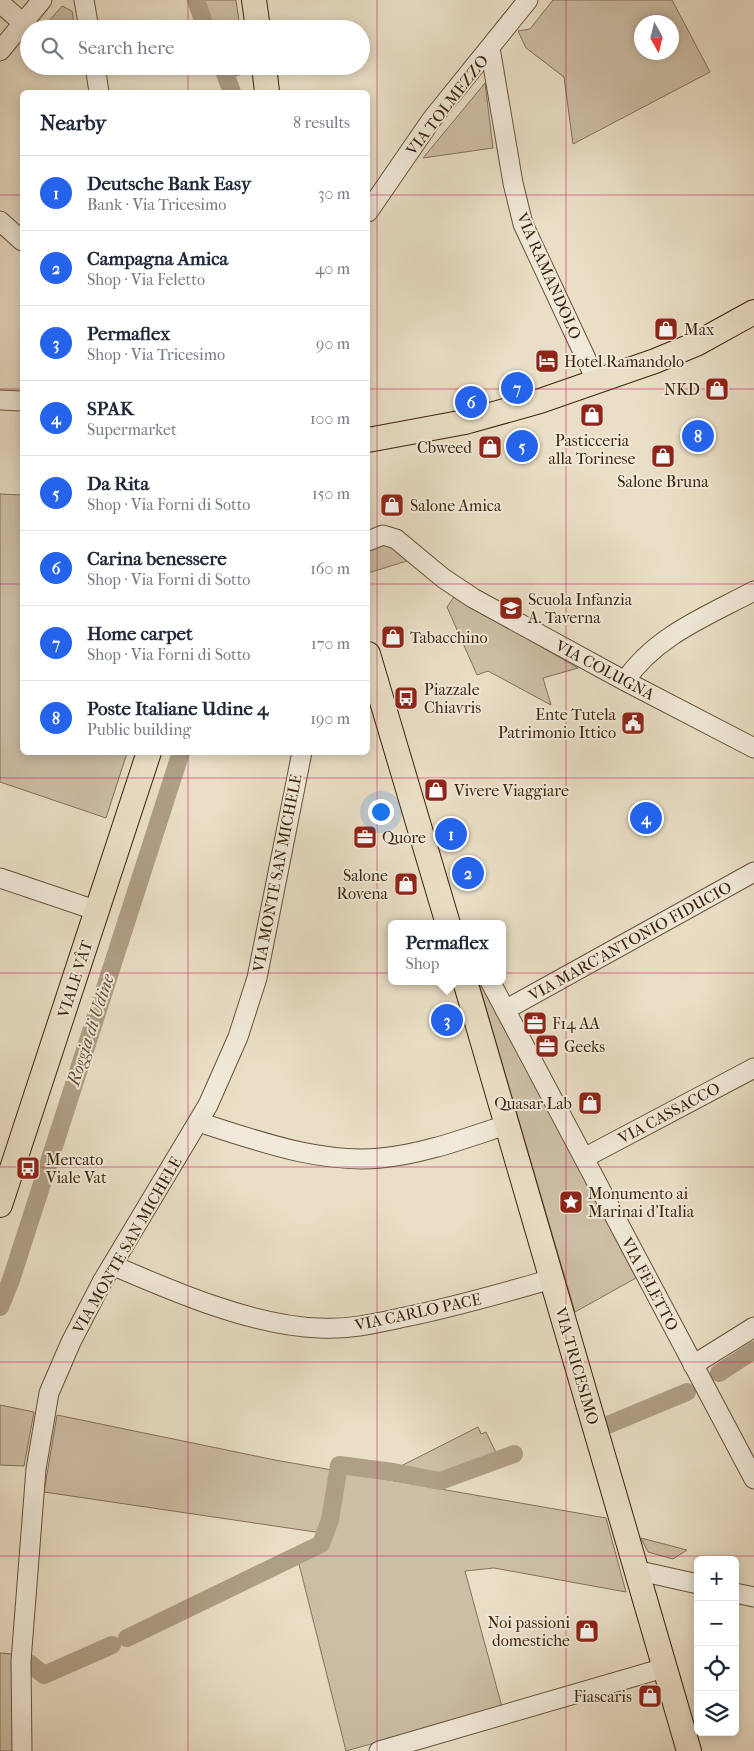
<!DOCTYPE html>
<html lang="en">
<head>
<meta charset="utf-8">
<style>
	:root { --surface:#fff; --page:#f6f6f7; --text:#1f2937; --muted:#747a83; --line:#e0e1e3; --accent:#2563eb }
	body { margin:0; font-family:"IM FELL French Canon",serif; background:var(--page); color:var(--text) }
	.controls { position:absolute; right:15px; bottom:15px; display:grid; overflow:hidden; border-radius:8px; box-shadow:0 2px 12px #0003 }
	.controls button { width:45px; height:45px; display:grid; place-items:center; padding:0; border:0; border-bottom:1px solid var(--line); background:var(--surface); color:var(--text); font:25px sans-serif }
	.compass { position:absolute; left:634px; top:15px; width:45px; height:45px; border-radius:50%; background:var(--surface); box-shadow:0 2px 12px #0003; rotate:172deg }
	.you { position:absolute; left:380px; top:811px; width:18px; height:18px; margin:-12px; border:4px solid #fff; border-radius:50%; background:#1a73e8; box-shadow:0 0 0 8px #1a73e833 }
	.badge { display:grid; place-items:center; width:32px; height:32px; border-radius:50%; background:var(--accent); color:#fff; font-size:16px; font-weight:700 }
	.pin { position:absolute; translate:-50% -50%; border:2px solid #fff; box-shadow:0 1px 5px #0006 }
	.popup { position:absolute; left:388px; top:920px; width:118px; height:65px; box-sizing:border-box; display:grid; place-content:center; border-radius:8px; background:var(--surface); filter:drop-shadow(0 1px 4px #0005); font-size:16px; white-space:nowrap; color:var(--muted) }
	.popup b { font-size:19px; color:var(--text) }
	.popup::after { content:''; position:absolute; left:50%; top:100%; margin-left:-10px; border:10px solid transparent; border-top-color:var(--surface) }
	.list { margin:0; padding:0; list-style:none }
	h2 { display:flex; justify-content:space-between; align-items:center; height:65px; margin:0; padding:0 20px; font-size:21px }
	h2 small { font-size:16px; font-weight:400; color:var(--muted) }
	.list li { display:grid; grid-template-columns:32px 1fr auto; gap:15px; align-items:center; box-sizing:border-box; height:75px; padding:0 20px; border-top:1px solid var(--line) }
	.list b { display:block; font-size:19px; white-space:nowrap }
	.list p { margin:0; font-size:16px; white-space:nowrap; color:var(--muted) }
	.list em { font-size:16px; font-style:normal; color:var(--muted) }
	.icon { flex:none; width:28px; height:28px; fill:none; stroke:currentColor; stroke-width:2; stroke-linecap:round; stroke-linejoin:round }
	.map { position:relative; flex:none; width:754px; height:1751px; overflow:hidden }
	.search { position:absolute; background:var(--surface); box-shadow:0 2px 12px #0003; left:20px; top:20px; width:350px; height:55px; display:flex; align-items:center; gap:12px; box-sizing:border-box; padding:0 18px; border-radius:28px; color:var(--muted); font-size:19px }
	.panel { position:absolute; background:var(--surface); box-shadow:0 2px 12px #0003; left:20px; top:90px; width:350px; height:665px; border-radius:8px }
	.map>svg:first-child { display:block }
	.green { fill:#cdbfa6; stroke:#857158; fill-rule:evenodd }
	.lines { fill:none; stroke-linecap:round; stroke-linejoin:round }
	.canal { stroke:#af9f86; stroke-width:18 }
	.minor-casing { stroke:#685239; stroke-width:21 }
	.major-casing { stroke:#3d230a; stroke-width:26 }
	.minor { stroke:#f1eada; stroke-width:19 }
	.major { stroke:#eadfc6; stroke-width:24 }
	.grid { fill:none; stroke:#c2185b; stroke-width:1; stroke-opacity:0.55 }
	.labels { text-anchor:middle; dominant-baseline:central; stroke-width:4; stroke-linejoin:round; paint-order:stroke }
	.street-label { font-size:16px; fill:#3d230a; stroke:#f1eada }
	.poi-label { font-size:16px; fill:#3d230a; stroke:#f1eada; text-anchor:start }
	.water-label { font-size:18px; font-style:italic; fill:#654e35; stroke:#f1eada }
</style>
</head>
<body>
<div class="map">
<svg width="754" height="1751" viewBox="0 0 754 1751">
	<rect width="100%" height="100%" fill="#eadfc6"/>
	<filter id="stains"><feTurbulence type="fractalNoise" baseFrequency=".004" numOctaves="4"/><feColorMatrix values="0 0 0 0 .2 0 0 0 0 .09 0 0 0 0 .02 0 0 0 .5 -.17"/></filter>
	<radialGradient id="worn" r=".72"><stop offset=".6" stop-color="#630" stop-opacity="0"/><stop offset="1" stop-color="#630" stop-opacity=".3"/></radialGradient>
	<!-- green -->
	<path class="green" d="M200 0H236L240 29H211Z
		M553 0H672L710 72 573 144 564 77 526 48 518 31 530 29ZM642 22H672V52H642Z
		M62 6 72 11 74 24 43 28Z
		M226 66H245L246 73 231 77Z
		M485 83 493 148 423 158Z
		M0 494 22 495V752L127 753 106 818 0 782Z
		M391 544 410 560 368 573V552L372 547Z
		M454 597 578 668 543 678 551 705 488 671 477 675 447 607Z
		M478 981H482L636 1278 575 1312Z
		M0 1405 34 1412 24 1466 0 1465Z
		M57 1415 275 1460 606 1518 626 1592 494 1568 465 1571 502 1707 346 1751 298 1560 326 1545 329 1534 44 1492Z
		M478 1427 481 1434 486 1432 498 1457 458 1474 440 1478 395 1469Z
		M641 1538 687 1550 673 1559 648 1552Z
		M0 1653 12 1654 16 1751H0Z"/>
	<g class="lines">
		<!-- canal -->
		<path class="canal" d="M196 0 206 29
			M222 66 232 92
			M0 1307 11 1280 181 752
			M719 1373 754 1350
			M610 1424 687 1392
			M127 1638 321 1544 330 1520 339 1465 393 1472 440 1481 514 1454
			M29 1663 44 1675 112 1645"/>
		<!-- minor casing -->
		<g class="minor-casing">
			<path id="minor" d="M84 0 89 29
				M0 3 23 23
				M490 48 513 183 523 224 597 382
				M0 51 42 0
				M95 66 99 92
				M368 212 432 119 528 0
				M0 221 22 241
				M0 400 22 401
				M368 541 383 535 396 539 443 578 473 598 625 681 754 748
				M625 681C655 636 707 616 754 591
				M0 878 98 911
				M490 981 754 1479
				M505 1010 754 872
				M198 1122C256 1140 318 1164 381 1158 424 1154 466 1138 506 1125
				M584 1158 754 1068
				M112 1265C172 1291 253 1326 319 1328 348 1330 377 1323 405 1317 455 1307 503 1293 552 1279
				M693 1365 754 1327
				M635 1570 698 1584
				M735 1593 754 1597
				M22 1751 21 1661 36 1469 49 1393 71 1342 102 1282 208 1105 238 1037 257 978 302 752
				M379 1751 664 1668"/>
		</g>
		<!-- major casing -->
		<g class="major-casing">
			<path id="major" d="M254 0 258 29
				M264 66 267 92
				M368 440 465 422 540 401 655 361 696 344 754 312
				M368 654 448 924
				M465 981 689 1751
				M0 1205 149 752"/>
		</g>
		<!-- minor -->
		<use href="#minor" class="minor"/>
		<!-- major -->
		<use href="#major" class="major"/>
	</g>
	<!-- grid -->
	<path class="grid" d="M188 0V29M377 0V1751M566 0V1751M188 66V92M0 195H22M368 195H754M0 389H22M368 389H754M0 584H22M368 584H754M188 752V1751M0 778H754M0 973H754M0 1167H754M0 1362H754M0 1556H754"/>
	<!-- icons -->
	<defs>
		<g id="shop-square" transform="scale(1.25)"><rect x="-9" y="-9" width="18" height="18" rx="4" fill="#8f2418" stroke="#f1eada"/><path d="M-5-2.5h2.3a2.7 3.5 0 0 1 5.4 0H5L5.5 6h-11ZM-1.5-2.5h3a1.5 2.3 0 0 0-3 0Z" fill="#fff"/></g>
		<g id="hotel-square" transform="scale(1.25)"><rect x="-9" y="-9" width="18" height="18" rx="4" fill="#8f2418" stroke="#f1eada"/><path d="M-6-4.5h1.5V1H6V5H4.5V3h-9V5H-6ZM-4 0a1.8 1.8 0 1 1 3.6 0ZM.5 0V-2.5h3Q6-2.5 6 0Z" fill="#fff"/></g>
		<g id="school-square" transform="scale(1.25)"><rect x="-9" y="-9" width="18" height="18" rx="4" fill="#8f2418" stroke="#f1eada"/><path d="M0-5L7-2L0 1L-7-2ZM-4 1L0 2.5L4 1V4Q0 6-4 4Z" fill="#fff"/></g>
		<g id="bus-square" transform="scale(1.25)"><rect x="-9" y="-9" width="18" height="18" rx="4" fill="#8f2418" stroke="#f1eada"/><path d="M-5-6H5V4H4V6H2V4H-2V6H-4V4H-5ZM-3.5-4V0h7V-4ZM-3.5 1.2v1.5H-2V1.2ZM2 1.2v1.5H3.5V1.2Z" fill="#fff"/></g>
		<g id="civic-square" transform="scale(1.25)"><rect x="-9" y="-9" width="18" height="18" rx="4" fill="#8f2418" stroke="#f1eada"/><path d="M-.6-6.5H3V-4.5H.6V-3L4-1V1h2V6H-6V1h2V-1L-.6-3ZM-1.2 2.5V6h2.4V2.5Z" fill="#fff"/></g>
		<g id="office-square" transform="scale(1.25)"><rect x="-9" y="-9" width="18" height="18" rx="4" fill="#8f2418" stroke="#f1eada"/><path d="M-6-3h4V-5.5h4V-3h4V5H-6ZM-1-4.5V-3h2v-1.5ZM-6 0V1H6V0Z" fill="#fff"/></g>
		<g id="sight-square" transform="scale(1.25)"><rect x="-9" y="-9" width="18" height="18" rx="4" fill="#8f2418" stroke="#f1eada"/><path d="M0-6L1.8-2.2L6-1.7L2.9 1.2L3.7 5.4L0 3.3L-3.7 5.4L-2.9 1.2L-6-1.7L-1.8-2.2Z" fill="#fff"/></g>
	</defs>
	<g fill-rule="evenodd">
		<use href="#shop-square" x="666" y="329"/>
		<use href="#hotel-square" x="547" y="361"/>
		<use href="#shop-square" x="717" y="389"/>
		<use href="#shop-square" x="592" y="415"/>
		<use href="#shop-square" x="490" y="447"/>
		<use href="#shop-square" x="663" y="456"/>
		<use href="#shop-square" x="392" y="505"/>
		<use href="#school-square" x="511" y="608"/>
		<use href="#shop-square" x="393" y="637"/>
		<use href="#bus-square" x="406" y="698"/>
		<use href="#civic-square" x="633" y="723"/>
		<use href="#shop-square" x="436" y="790"/>
		<use href="#office-square" x="365" y="837"/>
		<use href="#shop-square" x="406" y="884"/>
		<use href="#office-square" x="535" y="1023"/>
		<use href="#office-square" x="547" y="1046"/>
		<use href="#shop-square" x="590" y="1103"/>
		<use href="#bus-square" x="28" y="1168"/>
		<use href="#sight-square" x="571" y="1202"/>
		<use href="#shop-square" x="587" y="1631"/>
		<use href="#shop-square" x="650" y="1696"/>
	</g>
	<g class="labels">
		<!-- street labels -->
		<g class="street-label">
			<text transform="translate(447 105) rotate(-52)">VIA TOLMEZZO</text>
			<text transform="translate(549 276) rotate(66)">VIA RAMANDOLO</text>
			<text transform="translate(605 670) rotate(28)">VIA COLUGNA</text>
			<text transform="translate(277 873) rotate(-79)">VIA MONTE SAN MICHELE</text>
			<text transform="translate(630 941) rotate(-29)">VIA MARC'ANTONIO FIDUCIO</text>
			<text transform="translate(75 979) rotate(-72)">VIALE VÂT</text>
			<text transform="translate(669 1113) rotate(-28)">VIA CASSACCO</text>
			<text transform="translate(127 1245) rotate(-60)">VIA MONTE SAN MICHELE</text>
			<text transform="translate(650 1284) rotate(62)">VIA FELETTO</text>
			<text transform="translate(418 1312) rotate(-12)">VIA CARLO PACE</text>
			<text transform="translate(577 1366) rotate(74)">VIA TRICESIMO</text>
		</g>
		<!-- poi labels -->
		<g class="poi-label">
			<text x="684" y="329">Max</text>
			<text x="564" y="361">Hotel Ramandolo</text>
			<text x="700" y="389" text-anchor="end">NKD</text>
			<text x="592" y="440" text-anchor="middle">Pasticceria<tspan x="592" dy="18">alla Torinese</tspan></text>
			<text x="472" y="447" text-anchor="end">Cbweed</text>
			<text x="663" y="481" text-anchor="middle">Salone Bruna</text>
			<text x="410" y="505">Salone Amica</text>
			<text x="528" y="599">Scuola Infanzia<tspan x="528" dy="18">A. Taverna</tspan></text>
			<text x="410" y="637">Tabacchino</text>
			<text x="424" y="689">Piazzale<tspan x="424" dy="18">Chiavris</tspan></text>
			<text x="616" y="714" text-anchor="end">Ente Tutela<tspan x="616" dy="18">Patrimonio Ittico</tspan></text>
			<text x="454" y="790">Vivere Viaggiare</text>
			<text x="382" y="837">Quore</text>
			<text x="388" y="875" text-anchor="end">Salone<tspan x="388" dy="18">Rovena</tspan></text>
			<text x="552" y="1023">F14 AA</text>
			<text x="564" y="1046">Geeks</text>
			<text x="572" y="1103" text-anchor="end">Quasar Lab</text>
			<text x="46" y="1159">Mercato<tspan x="46" dy="18">Viale Vat</tspan></text>
			<text x="588" y="1193">Monumento ai<tspan x="588" dy="18">Marinai d'Italia</tspan></text>
			<text x="570" y="1622" text-anchor="end">Noi passioni<tspan x="570" dy="18">domestiche</tspan></text>
			<text x="632" y="1696" text-anchor="end">Fiascaris</text>
		</g>
		<!-- water labels -->
		<g class="water-label">
			<text transform="translate(91 1030) rotate(-72)">Roggia di Udine</text>
		</g>
	</g>
	<rect width="100%" height="100%" filter="url(#stains)"/>
	<rect width="100%" height="100%" fill="url(#worn)"/>
</svg>
<div class="controls">
<button>+</button>
<button>−</button>
<button><svg class="icon" aria-label="locate" viewBox="0 0 24 24"><circle cx="12" cy="12" r="6"/><path d="M12 2v4M12 18v4M2 12h4M18 12h4"/></svg></button>
<button><svg class="icon" aria-label="layers" viewBox="0 0 24 24"><path d="M12 4l9 5-9 5-9-5zM3 14l9 5 9-5"/></svg></button>
</div>
<svg class="compass" viewBox="-18 -18 36 36"><path d="M0-13l5 13h-10z" fill="#e53935"/><path d="M0 13l5-13h-10z" fill="#747a83"/></svg>
<div class="you"></div>
<div class="pin badge" style="left:451px;top:834px">1</div>
<div class="pin badge" style="left:468px;top:873px">2</div>
<div class="pin badge" style="left:447px;top:1020px">3</div>
<div class="popup"><b>Permaflex</b>Shop</div>
<div class="pin badge" style="left:646px;top:818px">4</div>
<div class="pin badge" style="left:522px;top:446px">5</div>
<div class="pin badge" style="left:471px;top:402px">6</div>
<div class="pin badge" style="left:517px;top:388px">7</div>
<div class="pin badge" style="left:698px;top:436px">8</div>
<div class="search"><svg class="icon" aria-label="search" viewBox="0 0 24 24"><circle cx="10" cy="10" r="6"/><path d="M15 15l6 6"/></svg>Search here</div>
<section class="panel">
<h2>Nearby<small>8 results</small></h2>
<ul class="list">
<li><span class="badge">1</span><div><b>Deutsche Bank Easy</b><p>Bank · Via Tricesimo</p></div><em>30 m</em></li>
<li><span class="badge">2</span><div><b>Campagna Amica</b><p>Shop · Via Feletto</p></div><em>40 m</em></li>
<li><span class="badge">3</span><div><b>Permaflex</b><p>Shop · Via Tricesimo</p></div><em>90 m</em></li>
<li><span class="badge">4</span><div><b>SPAK</b><p>Supermarket</p></div><em>100 m</em></li>
<li><span class="badge">5</span><div><b>Da Rita</b><p>Shop · Via Forni di Sotto</p></div><em>150 m</em></li>
<li><span class="badge">6</span><div><b>Carina benessere</b><p>Shop · Via Forni di Sotto</p></div><em>160 m</em></li>
<li><span class="badge">7</span><div><b>Home carpet</b><p>Shop · Via Forni di Sotto</p></div><em>170 m</em></li>
<li><span class="badge">8</span><div><b>Poste Italiane Udine 4</b><p>Public building</p></div><em>190 m</em></li>
</ul>
</section>
</div>
</body>
</html>
